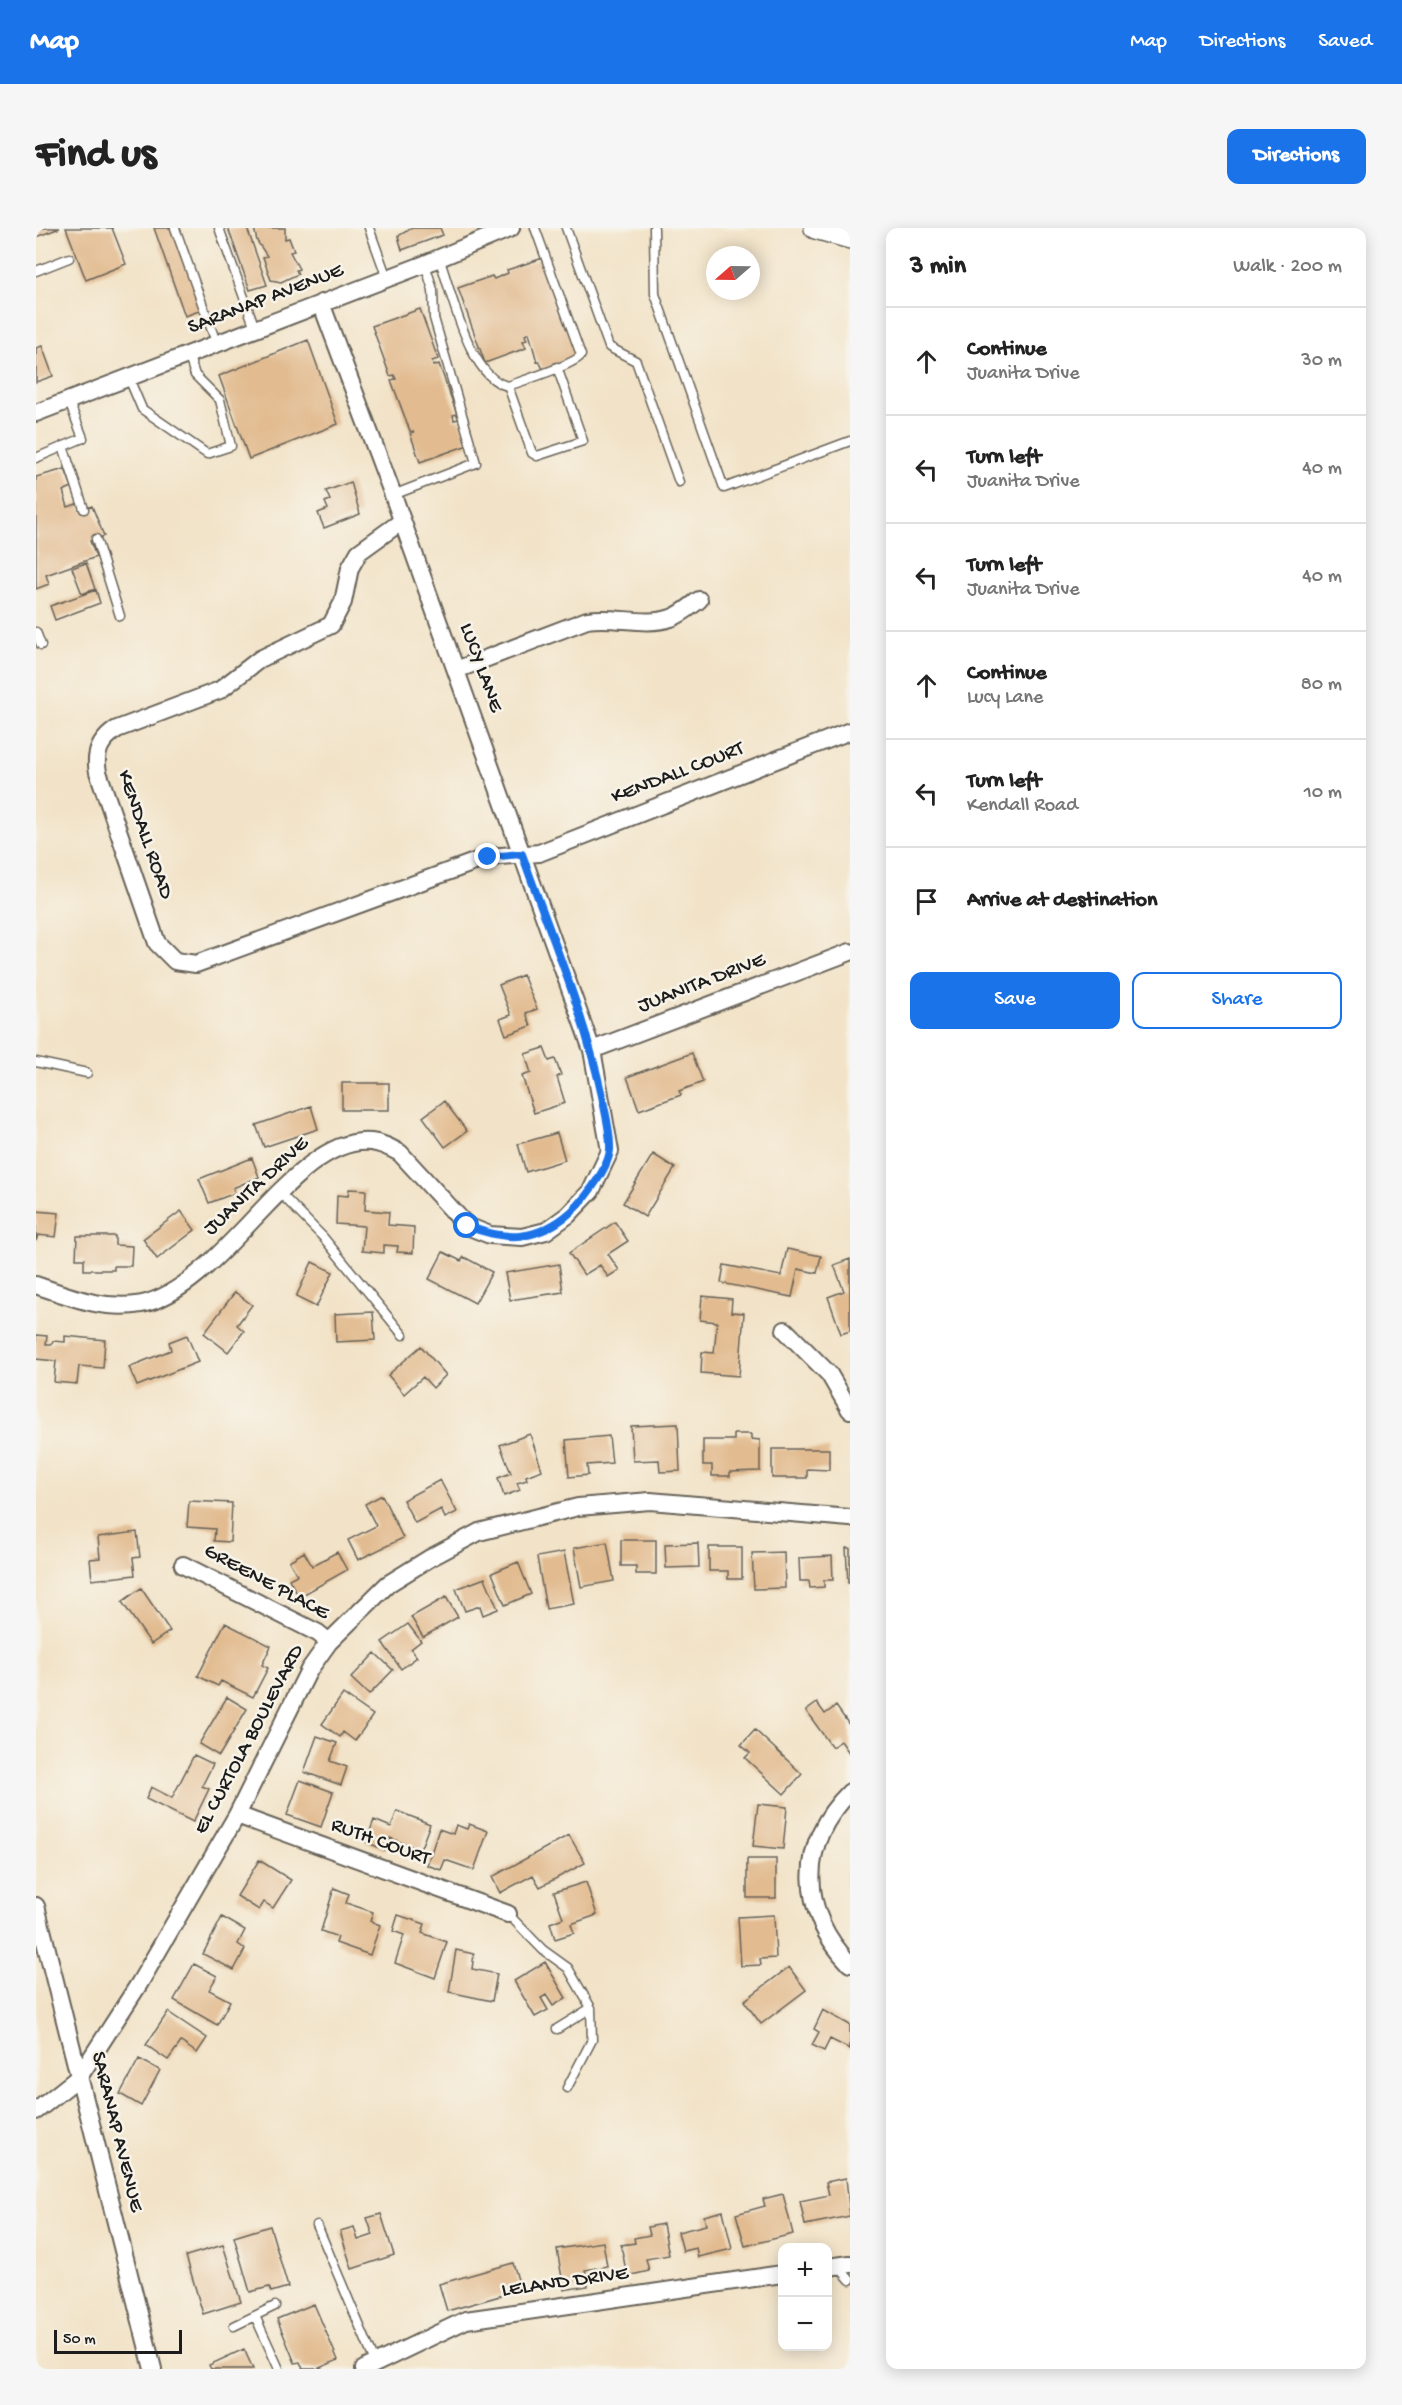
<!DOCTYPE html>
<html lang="en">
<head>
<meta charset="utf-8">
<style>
	:root { --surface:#fff; --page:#f6f6f6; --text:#222; --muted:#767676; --line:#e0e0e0; --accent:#1a73e8 }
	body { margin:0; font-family:"Gochi Hand",sans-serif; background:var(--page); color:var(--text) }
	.controls { position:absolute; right:18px; bottom:18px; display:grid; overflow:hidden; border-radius:12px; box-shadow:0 3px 15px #0003 }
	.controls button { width:54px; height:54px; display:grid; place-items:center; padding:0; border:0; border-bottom:2px solid var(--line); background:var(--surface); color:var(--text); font:30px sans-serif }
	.compass { position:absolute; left:670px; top:18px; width:54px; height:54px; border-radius:50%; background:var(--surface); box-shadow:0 3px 15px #0003; rotate:250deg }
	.scale { position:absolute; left:18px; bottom:15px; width:128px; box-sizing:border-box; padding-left:6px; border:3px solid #1c1c1c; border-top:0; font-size:16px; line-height:21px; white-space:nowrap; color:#1c1c1c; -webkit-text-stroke:4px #f7f3e8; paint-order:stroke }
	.stop { position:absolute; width:18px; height:18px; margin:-14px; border:4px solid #1a73e8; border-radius:50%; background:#fff }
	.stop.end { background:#1a73e8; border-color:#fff; box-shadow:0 2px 6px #0008 }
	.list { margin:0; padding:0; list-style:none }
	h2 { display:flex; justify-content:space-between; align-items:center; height:78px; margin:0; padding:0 24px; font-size:26px }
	h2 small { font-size:20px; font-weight:400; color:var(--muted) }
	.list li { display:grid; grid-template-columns:39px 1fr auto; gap:18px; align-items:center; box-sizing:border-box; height:108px; padding:0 24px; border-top:2px solid var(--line) }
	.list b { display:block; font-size:22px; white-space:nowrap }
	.list p { margin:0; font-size:20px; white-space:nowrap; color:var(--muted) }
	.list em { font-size:20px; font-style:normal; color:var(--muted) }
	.actions { display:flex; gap:12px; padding:18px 24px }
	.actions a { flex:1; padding:14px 0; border:2px solid var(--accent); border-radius:12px; text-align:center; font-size:21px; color:var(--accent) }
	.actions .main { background:var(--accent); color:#fff }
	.icon { flex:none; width:33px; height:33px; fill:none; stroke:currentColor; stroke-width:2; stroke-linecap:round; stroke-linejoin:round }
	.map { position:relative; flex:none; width:814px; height:2141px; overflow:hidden; border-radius:12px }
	header { display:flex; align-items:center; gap:36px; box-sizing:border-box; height:84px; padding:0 30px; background:var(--accent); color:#fff }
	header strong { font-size:28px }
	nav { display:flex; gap:33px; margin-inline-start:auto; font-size:21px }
	.intro { display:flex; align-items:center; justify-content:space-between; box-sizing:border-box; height:144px; padding:0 36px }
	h1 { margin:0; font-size:42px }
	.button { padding:15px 27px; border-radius:12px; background:var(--accent); color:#fff; font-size:21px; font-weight:700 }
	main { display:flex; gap:36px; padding:0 36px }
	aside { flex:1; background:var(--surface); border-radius:12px; box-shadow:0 3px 15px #0003 }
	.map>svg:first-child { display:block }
	.building { fill:#e2bb90 }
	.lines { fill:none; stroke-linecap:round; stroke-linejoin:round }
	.service-casing { stroke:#676258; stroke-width:11 }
	.minor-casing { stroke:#676258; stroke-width:20 }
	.tertiary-casing { stroke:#676258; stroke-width:24 }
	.service { stroke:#fff; stroke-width:8 }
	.minor { stroke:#fff; stroke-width:16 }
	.tertiary { stroke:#fff; stroke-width:21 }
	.route { stroke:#1a73e8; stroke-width:8 }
	.labels { text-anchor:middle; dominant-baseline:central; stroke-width:5; stroke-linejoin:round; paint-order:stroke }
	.street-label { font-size:21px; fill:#1c1c1c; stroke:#f7f3e8 }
</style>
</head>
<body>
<header>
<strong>Map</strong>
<nav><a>Map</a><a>Directions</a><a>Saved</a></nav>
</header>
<div class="intro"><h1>Find us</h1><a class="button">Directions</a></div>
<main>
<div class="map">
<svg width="814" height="2141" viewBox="0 0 814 2141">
	<rect width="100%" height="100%" fill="#f7f3e8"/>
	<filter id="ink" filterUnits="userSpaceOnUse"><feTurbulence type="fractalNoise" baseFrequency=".0167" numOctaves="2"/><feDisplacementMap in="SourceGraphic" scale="12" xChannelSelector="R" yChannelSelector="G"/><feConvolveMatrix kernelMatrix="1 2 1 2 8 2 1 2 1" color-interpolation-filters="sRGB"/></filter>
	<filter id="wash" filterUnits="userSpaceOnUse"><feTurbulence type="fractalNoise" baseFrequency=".008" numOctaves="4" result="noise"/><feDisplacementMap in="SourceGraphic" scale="24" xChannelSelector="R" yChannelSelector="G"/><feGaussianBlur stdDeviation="1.35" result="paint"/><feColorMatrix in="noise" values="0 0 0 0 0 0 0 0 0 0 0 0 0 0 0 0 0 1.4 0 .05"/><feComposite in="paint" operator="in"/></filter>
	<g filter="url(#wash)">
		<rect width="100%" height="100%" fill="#f2e3c8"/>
		<g id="blocks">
			<!-- building -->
			<path class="building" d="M0 0H24L0 9Z
				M30 0H76L90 36 50 52Z
				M118 0H137L166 82 149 88Z
				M192 0H211L231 57 214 62Z
				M218 0H249V11L253 10 258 23 254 24 263 41 260 42 262 46 245 54 235 52 227 29 231 28 221 13Z
				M376 0H404L407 7 366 22 362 8Z
				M507 30 541 128 507 141 503 133 501 134 493 105 489 107 491 112 487 113 490 120 449 135 422 60 456 48 458 51 472 45 471 42Z
				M384 81 402 131 396 133 397 138 403 136 421 186 417 187 418 192 423 191 432 217 384 234 374 205 378 204 374 203 355 152 360 151 358 147 354 148 336 98Z
				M272 112 302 196 213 231 183 148Z
				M6 118 17 148 0 154V120Z
				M29 241 36 259 27 263 32 279 43 275 46 282 56 278 68 308 54 313 60 329 10 347 13 356 0 361V249Z
				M315 254 324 286 288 300 282 285 292 281 289 274 294 272 290 263Z
				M50 335 59 361 46 366 36 340Z
				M60 362 64 375 19 392 14 378Z
				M487 747 501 781 490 785 495 798 470 807 464 791 475 787 463 757Z
				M508 820 513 833 519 831 525 847 521 849 529 875 498 885 486 848 495 845 489 826Z
				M656 825 667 854 643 863 645 867 603 882 591 849Z
				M306 855H353V882H306Z
				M408 873 431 903 409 919 387 889Z
				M275 878 282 901 228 919 220 897Z
				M521 905 529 932 490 944 482 916Z
				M617 926 639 940 609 989 587 975Z
				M216 930 223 949 197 960 199 965 173 975 163 951Z
				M313 961 330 962 329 982 353 984 352 997 378 999 377 1025 361 1024 362 1018 348 1017V1025L326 1023 328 998 300 996 301 967 312 968Z
				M0 983 23 985 20 1009 2 1007 0 1013Z
				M145 983 159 1002 121 1031 107 1011Z
				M579 994 592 1013 572 1026 583 1042 572 1049 564 1037 548 1047 533 1025Z
				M41 1008H79V1017L96 1018 95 1038H78V1042H48V1031H40Z
				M751 1021 785 1028 781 1045 762 1041 756 1069 685 1055 688 1037 745 1048Z
				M407 1024 425 1033 428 1029 456 1044 439 1075 393 1051Z
				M814 1031V1103L805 1106 792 1069 808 1063 798 1037Z
				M276 1034 297 1044 280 1079 260 1069Z
				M523 1036 527 1064 474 1072 469 1045Z
				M199 1064 216 1077 201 1097 208 1103 192 1124 168 1105Z
				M666 1068 696 1071 695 1084 708 1085 703 1148 665 1145 666 1124 678 1125 681 1094 664 1092Z
				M337 1084 339 1112 300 1114 299 1086Z
				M0 1107 11 1108 10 1116H16L17 1113 29 1114V1108L69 1112 67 1140 43 1138 41 1156 18 1154 20 1133 0 1131Z
				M151 1107 162 1134 101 1158 93 1139 135 1122 133 1114Z
				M385 1118 410 1147 397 1160 387 1149 368 1166 352 1147Z
				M642 1196 644 1243 624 1244 623 1232 597 1233 595 1198Z
				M494 1206 506 1242 490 1248 491 1252 481 1255 484 1262 468 1268 462 1250 475 1245 464 1217Z
				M698 1206H715V1211L724 1212V1243L694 1244V1248H676V1237H667V1212H698Z
				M573 1208 576 1235 551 1237 552 1247 533 1249 530 1212Z
				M736 1221H793V1242L771 1241V1250H736Z
				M404 1252 421 1284 409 1290 405 1281 379 1295 367 1272Z
				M346 1267 367 1310 322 1332 312 1312 340 1298 329 1276Z
				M153 1273 196 1275 194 1314 178 1313 179 1301 151 1299Z
				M101 1304 104 1329 97 1330 99 1347 56 1352 54 1331 64 1330 62 1309Z
				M585 1312H620V1346H600V1338H585Z
				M571 1314 578 1353 545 1359 538 1320Z
				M662 1315 663 1339 630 1340 629 1316Z
				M673 1319H706V1351H692V1343H673Z
				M810 1320H814V1355H812Z
				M268 1324 276 1338 301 1324 311 1342 263 1369 253 1351 261 1347 253 1333Z
				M528 1324 538 1376 510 1381 501 1329Z
				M748 1324 749 1360 718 1361 716 1325Z
				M796 1328 797 1352H788V1359L774 1360 773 1353H764L763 1330Z
				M482 1334 495 1366 469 1377 456 1345Z
				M449 1350 462 1381 447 1387 444 1378 429 1383 420 1361Z
				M105 1360 134 1403 115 1416 86 1374Z
				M410 1369 422 1389 387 1409 375 1389Z
				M189 1395 235 1418 226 1437 232 1440 217 1469 185 1453 182 1458 162 1448Z
				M372 1396 385 1413 375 1421 381 1429 365 1441 346 1414Z
				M339 1425 357 1442 333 1467 315 1450Z
				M307 1466 337 1487 319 1513 307 1504 304 1509 286 1496Z
				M191 1469 211 1481 183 1528 163 1516Z
				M781 1475 789 1486 800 1478 814 1498V1526L805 1513 796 1519 770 1483Z
				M719 1502 766 1546 748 1566 709 1530 714 1525 705 1517Z
				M281 1508 301 1515 294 1533 311 1539 305 1557 268 1544Z
				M158 1527 177 1536 166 1558 173 1561 157 1594 110 1571 115 1559 136 1570Z
				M264 1552 297 1564 285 1599 251 1587Z
				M722 1576 751 1579 747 1621 717 1618Z
				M361 1583 394 1596 384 1622 354 1610 349 1622 330 1614 338 1592 355 1599Z
				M433 1596 452 1603 438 1642 409 1632 405 1642 391 1637 403 1601 417 1606 420 1597 431 1601Z
				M533 1607 549 1635 504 1659 497 1647 464 1665 456 1649Z
				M711 1631H740V1670H711Z
				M223 1632 255 1652 237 1680 228 1674 223 1682 201 1668Z
				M550 1654 561 1687 535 1696 538 1705 519 1711 514 1695 527 1690 518 1664Z
				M298 1660 313 1666 310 1675 337 1684 334 1693 344 1697 334 1727 300 1715 302 1709 285 1703Z
				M362 1687 389 1696 386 1705 411 1714 399 1750 359 1735 368 1707 357 1703Z
				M738 1687 740 1730 724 1731 725 1737 705 1738 702 1689Z
				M186 1689 209 1702 202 1716 209 1721 198 1742 167 1726Z
				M420 1722 438 1726 436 1741 461 1746 456 1773 413 1764Z
				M509 1734 530 1770 517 1778 510 1767 505 1770 512 1782 499 1789 478 1753Z
				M158 1736 181 1748 173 1762 194 1773 181 1797 138 1772Z
				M753 1739 770 1762 725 1796 708 1773Z
				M787 1782 814 1797V1821L794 1811 788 1823 776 1817 783 1804 778 1801Z
				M132 1784 171 1810 161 1825 145 1814 132 1832 110 1817Z
				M103 1831 124 1842 105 1878 84 1866Z
				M810 1950 814 1988 769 1997 764 1973 793 1967 790 1954Z
				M747 1966 757 2006 709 2018 700 1986 729 1978 727 1971Z
				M687 1983 696 2021 662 2029 660 2020 647 2023 642 2004 670 1997 668 1988Z
				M345 1986 358 2027 316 2041 304 2003 318 1999 322 2012 337 2007 331 1990Z
				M627 1996 633 2027 610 2031 613 2043 591 2048 585 2017 599 2015 598 2010 614 2007 612 1999Z
				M234 1998 252 2059 235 2064 233 2059 214 2064 198 2009Z
				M567 2014 571 2038 549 2042 552 2058 528 2062 521 2021Z
				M187 2017 205 2074 167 2086 150 2028Z
				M477 2035 485 2062 411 2083 403 2056Z
				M278 2076 302 2132 281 2141H267L264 2134 259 2135 241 2091Z
				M208 2121 217 2141H175L173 2137Z"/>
		</g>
	</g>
	<g filter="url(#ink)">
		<use href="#blocks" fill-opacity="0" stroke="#676258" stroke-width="1.5"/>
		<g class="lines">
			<!-- service casing -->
			<g class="service-casing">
				<path id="service" d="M139 0 180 114
					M183 0 219 100
					M333 0 351 50
					M499 0 545 127C540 136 486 153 472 158L496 225 501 228 547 213 521 139
					M530 0 573 119 600 133 643 254
					M618 0 619 66 688 260 814 213
					M403 30C416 64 433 151 472 158
					M0 43 33 30
					M92 148 106 181 171 226 195 218 184 172 159 147 152 126
					M27 218 48 281
					M0 230 47 210 32 171
					M357 267 440 235 398 90 397 62 389 36
					M60 311 84 388
					M0 404 5 417
					M0 834 51 845
					M244 965 287 1009 367 1107
					M472 1686 507 1722 532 1740 555 1780 521 1801
					M531 1860 556 1812 555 1780
					M281 1997 339 2134
					M802 2038 814 2052
					M219 2088 243 2141
					M198 2098 239 2078"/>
			</g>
			<!-- minor casing -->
			<g class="minor-casing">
				<path id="minor" d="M0 185 389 36 475 0
					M366 293 323 324 314 340 307 374 295 397 224 431 184 462 81 501C64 512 58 525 62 544L121 715 139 733 160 736 452 629 503 625 814 503
					M420 442 551 392C578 387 608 399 635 390 645 387 655 378 663 372
					M556 822 814 724
					M0 1057C35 1069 69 1083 106 1076 188 1059 258 906 335 914 346 915 355 920 364 925L431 998 454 1007 486 1009 510 1003 532 987 555 963 574 923 556 822 357 267 285 75
					M749 1102 793 1146 814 1182
					M147 1337 282 1405 293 1414
					M814 1564C761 1616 764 1684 814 1736
					M201 1587 472 1686
					M0 1678 117 2141
					M0 1883 43 1849 103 1756 201 1587 273 1442 293 1414 352 1356 394 1330 443 1304 542 1279 614 1273 814 1290
					M792 2039 814 2036
					M328 2141 430 2092 746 2046"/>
			</g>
			<!-- tertiary casing -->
			<g class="tertiary-casing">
				<path id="tertiary" d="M779 0 814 10"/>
			</g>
			<!-- service -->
			<use href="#service" class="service"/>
			<!-- minor -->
			<use href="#minor" class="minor"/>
			<!-- tertiary -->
			<use href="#tertiary" class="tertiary"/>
		</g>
	</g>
	<g class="lines" filter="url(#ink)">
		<!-- route -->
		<path class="route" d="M431 998C468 1012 496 1014 529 989 545 977 572 942 574 922 575 905 569 884 566 868 548 785 514 705 486 626L452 629"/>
	</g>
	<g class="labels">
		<!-- street labels -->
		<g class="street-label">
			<text transform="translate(230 72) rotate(-21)">SARANAP AVENUE</text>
			<text transform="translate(444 440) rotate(70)">LUCY LANE</text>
			<text transform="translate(642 546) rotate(-21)">KENDALL COURT</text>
			<text transform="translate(108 607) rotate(71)">KENDALL ROAD</text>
			<text transform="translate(666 756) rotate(-21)">JUANITA DRIVE</text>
			<text transform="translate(221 959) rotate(-43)">JUANITA DRIVE</text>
			<text transform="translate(230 1355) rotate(28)">GREENE PLACE</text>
			<text transform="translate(214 1512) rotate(-62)">EL CURTOLA BOULEVARD</text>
			<text transform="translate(344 1615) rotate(20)">RUTH COURT</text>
			<text transform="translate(80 1904) rotate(76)">SARANAP AVENUE</text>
			<text transform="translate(529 2055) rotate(-8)">LELAND DRIVE</text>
		</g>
	</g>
</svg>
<div class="controls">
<button>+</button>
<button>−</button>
</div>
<svg class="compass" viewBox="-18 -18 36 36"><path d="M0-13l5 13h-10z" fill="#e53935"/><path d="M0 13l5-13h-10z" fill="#767676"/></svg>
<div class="scale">50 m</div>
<div class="stop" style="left:431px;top:998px"></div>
<div class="stop end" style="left:452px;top:629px"></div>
</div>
<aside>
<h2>3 min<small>Walk · 200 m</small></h2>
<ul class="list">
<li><svg class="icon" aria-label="ahead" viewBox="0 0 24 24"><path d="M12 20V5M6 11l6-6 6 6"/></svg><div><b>Continue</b><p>Juanita Drive</p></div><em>30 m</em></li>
<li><svg class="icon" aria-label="left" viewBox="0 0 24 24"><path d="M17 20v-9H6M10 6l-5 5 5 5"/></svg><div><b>Turn left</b><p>Juanita Drive</p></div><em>40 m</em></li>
<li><svg class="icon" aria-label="left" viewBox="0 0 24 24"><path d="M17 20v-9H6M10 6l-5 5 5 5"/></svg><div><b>Turn left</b><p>Juanita Drive</p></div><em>40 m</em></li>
<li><svg class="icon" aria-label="ahead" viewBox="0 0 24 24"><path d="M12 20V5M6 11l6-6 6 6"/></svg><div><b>Continue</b><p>Lucy Lane</p></div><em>80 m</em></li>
<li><svg class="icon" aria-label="left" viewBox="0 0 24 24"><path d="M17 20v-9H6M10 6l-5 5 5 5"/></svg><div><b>Turn left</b><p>Kendall Road</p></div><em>10 m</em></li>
<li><svg class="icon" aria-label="arrive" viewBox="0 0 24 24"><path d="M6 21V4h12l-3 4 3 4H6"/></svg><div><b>Arrive at destination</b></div></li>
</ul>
<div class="actions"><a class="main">Save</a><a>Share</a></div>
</aside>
</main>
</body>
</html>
